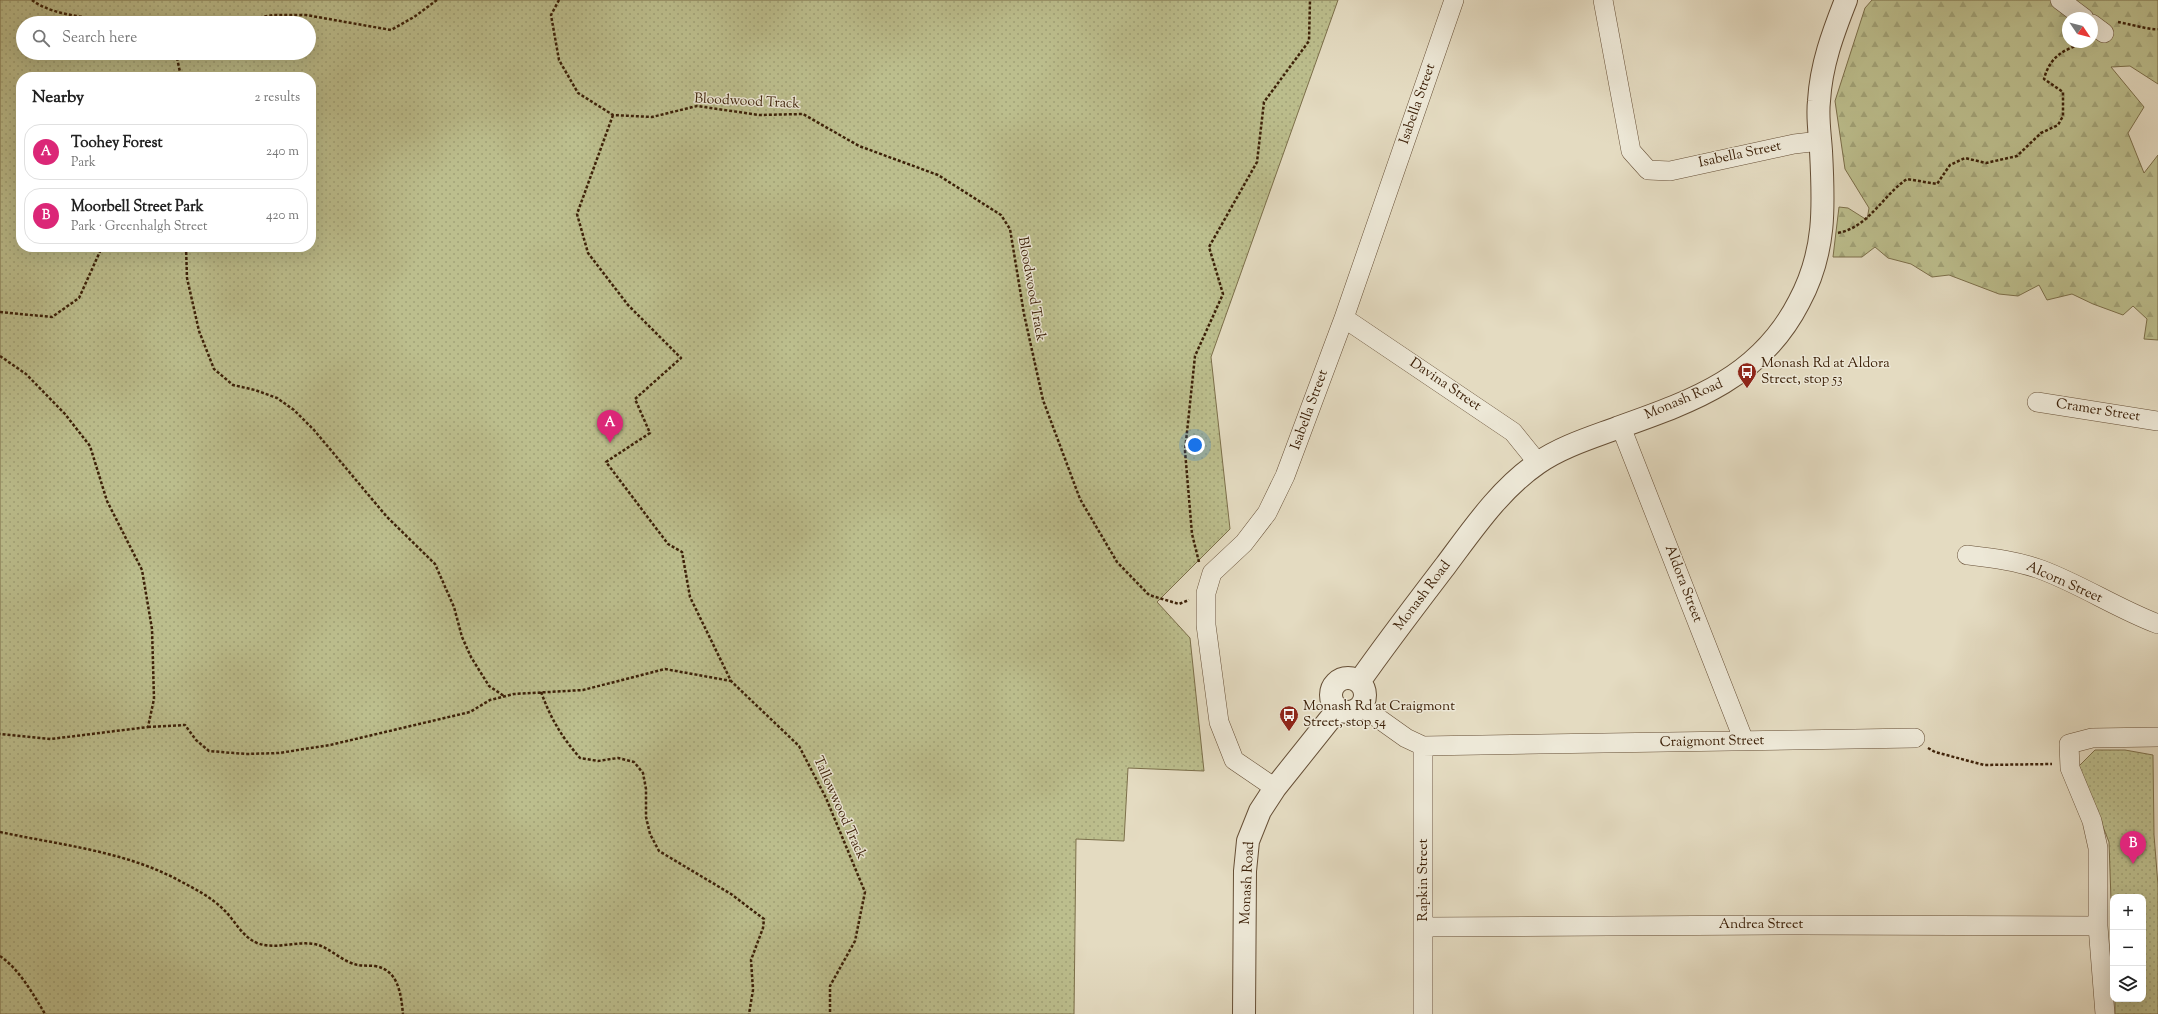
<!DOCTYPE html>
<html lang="en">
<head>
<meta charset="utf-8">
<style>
	:root { --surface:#fff; --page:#f6f6f6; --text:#222; --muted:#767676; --line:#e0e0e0; --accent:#db2777 }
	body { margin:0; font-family:"Sorts Mill Goudy",serif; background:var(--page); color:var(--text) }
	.controls { position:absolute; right:12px; bottom:12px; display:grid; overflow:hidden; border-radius:8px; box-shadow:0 4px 16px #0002 }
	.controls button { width:36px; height:36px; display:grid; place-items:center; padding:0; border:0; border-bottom:1px solid var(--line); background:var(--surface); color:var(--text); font:20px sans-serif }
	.compass { position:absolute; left:2062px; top:12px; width:36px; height:36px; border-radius:50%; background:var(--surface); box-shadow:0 4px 16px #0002; rotate:125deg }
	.you { position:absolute; left:1195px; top:445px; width:14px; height:14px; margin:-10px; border:3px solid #fff; border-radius:50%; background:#1a73e8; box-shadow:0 0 0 6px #1a73e833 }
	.badge { display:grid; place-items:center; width:26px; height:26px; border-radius:50%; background:var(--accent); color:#fff; font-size:13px; font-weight:700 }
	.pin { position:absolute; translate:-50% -33px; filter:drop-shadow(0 1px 2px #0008) }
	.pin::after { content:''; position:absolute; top:21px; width:14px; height:12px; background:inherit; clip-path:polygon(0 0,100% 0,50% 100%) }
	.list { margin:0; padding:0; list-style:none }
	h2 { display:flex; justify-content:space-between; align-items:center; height:52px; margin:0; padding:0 16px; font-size:17px }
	h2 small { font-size:13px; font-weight:400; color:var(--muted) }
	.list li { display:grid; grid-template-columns:26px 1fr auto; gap:12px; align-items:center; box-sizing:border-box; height:56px; margin:0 8px 8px; padding:0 8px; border:1px solid var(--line); border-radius:16px }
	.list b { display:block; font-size:15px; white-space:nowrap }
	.list p { margin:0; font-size:13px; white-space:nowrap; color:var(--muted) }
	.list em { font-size:13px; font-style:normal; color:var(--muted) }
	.icon { flex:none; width:22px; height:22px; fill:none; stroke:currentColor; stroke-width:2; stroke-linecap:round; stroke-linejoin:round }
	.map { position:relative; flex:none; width:2158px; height:1014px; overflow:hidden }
	.search { position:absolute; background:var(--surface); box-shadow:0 4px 16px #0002; left:16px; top:16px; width:300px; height:44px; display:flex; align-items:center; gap:10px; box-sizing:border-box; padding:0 14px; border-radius:22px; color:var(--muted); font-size:15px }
	.panel { position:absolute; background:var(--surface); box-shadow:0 4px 16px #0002; left:16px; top:72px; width:300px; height:180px; border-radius:16px }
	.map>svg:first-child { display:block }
	.forest { fill:url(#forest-firs); stroke:#7c6f4a; fill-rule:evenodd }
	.park { fill:url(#park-dots); stroke:#7c6f4a; fill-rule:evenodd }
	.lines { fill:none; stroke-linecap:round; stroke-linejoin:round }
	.minor-casing { stroke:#664f36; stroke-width:20 }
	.tertiary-casing { stroke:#664f36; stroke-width:24 }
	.path { stroke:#3c2008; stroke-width:2.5; stroke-dasharray:3 2; stroke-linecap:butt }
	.minor { stroke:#ede8d7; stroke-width:19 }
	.tertiary { stroke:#ede8d7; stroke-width:22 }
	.labels { text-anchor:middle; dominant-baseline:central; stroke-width:3; stroke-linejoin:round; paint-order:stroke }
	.street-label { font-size:14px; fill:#3c2008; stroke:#ede8d7 }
	.poi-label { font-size:14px; fill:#3c2008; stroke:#ede8d7; text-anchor:start }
</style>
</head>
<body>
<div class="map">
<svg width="2158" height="1014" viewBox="0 0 2158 1014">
	<defs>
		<pattern id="forest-firs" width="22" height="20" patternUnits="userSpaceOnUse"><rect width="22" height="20" fill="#bcbe8d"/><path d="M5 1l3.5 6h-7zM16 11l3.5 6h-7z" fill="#a2a378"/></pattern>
		<pattern id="park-dots" width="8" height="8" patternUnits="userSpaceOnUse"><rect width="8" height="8" fill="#bcbe8d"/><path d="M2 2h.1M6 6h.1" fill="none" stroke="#a2a378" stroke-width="1.8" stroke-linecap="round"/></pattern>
	</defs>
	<rect width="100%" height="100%" fill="#e4dbc1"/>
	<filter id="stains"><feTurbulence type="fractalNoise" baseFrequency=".005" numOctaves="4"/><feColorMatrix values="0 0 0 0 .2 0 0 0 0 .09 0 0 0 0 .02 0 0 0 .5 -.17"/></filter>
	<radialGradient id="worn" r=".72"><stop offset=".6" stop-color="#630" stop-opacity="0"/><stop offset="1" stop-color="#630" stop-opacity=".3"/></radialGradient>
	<!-- forest -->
	<path class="forest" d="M1872 0H2158V84L2130 66 2111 67 2144 107 2128 133 2144 173 2158 155V340L2144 339 2147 319 2133 306 2123 315 2093 304 2072 294 2047 300 2039 285 2018 296 1999 294 1949 275 1932 277 1911 264 1888 258 1875 247 1862 257H1833L1839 207 1848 208 1867 220 1869 208 1845 169 1835 101 1865 8ZM2068 18H2092V42H2068Z"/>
	<!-- park -->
	<path class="park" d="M0 0H1338L1211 357 1230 529 1157 602 1190 638 1204 771 1128 768 1124 841 1076 839 1074 1014H0ZM23 23H309V53H23ZM21 77H311V247H21Z
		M2095 750H2125L2153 755 2154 835 2158 885V1014H2115V999H2143V897H2113V958L2109 842 2079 766Z"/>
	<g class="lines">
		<!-- minor casing -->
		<g class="minor-casing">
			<path id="minor" d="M1603 0 1631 151 1648 170 1670 171 1794 144 1820 141
				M2060 0 2084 18
				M2092 24 2104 33
				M1344 318 1513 432 1538 463
				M2037 402 2158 421
				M1621 427 1744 741
				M1967 555C1992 558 2018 561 2042 570 2082 585 2118 609 2158 624
				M1361 706 1406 738 1423 746 1915 738
				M1275 788 1234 760 1219 722 1206 625V593L1212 573 1244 543 1267 513 1285 476 1344 318 1454 0
				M1424 927 1801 925 2098 926
				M1423 1014V746
				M2105 1014 2098 926V848L2092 821 2070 768 2069 744 2092 738 2158 737"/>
		</g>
		<!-- tertiary casing -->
		<g class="tertiary-casing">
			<path id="tertiary" d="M1331 695a17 17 0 1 1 34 0a17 17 0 1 1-34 0Z
				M1359 682C1387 642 1417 603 1446 565 1473 529 1500 489 1538 463 1561 447 1590 438 1617 428 1693 401 1760 378 1799 302 1826 252 1824 206 1821 151 1820 135 1817 117 1819 101 1821 65 1833 33 1846 0
				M1244 1014 1245 871 1248 841 1260 811 1275 788 1338 709"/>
		</g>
		<!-- path -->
		<path class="path" d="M32 0C55 18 101 18 130 23
			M559 0 551 15 559 60 578 93 613 115 652 117 697 106 759 115 803 114 859 146 938 175 1001 215 1010 229 1024 314 1043 400 1080 499 1117 562 1149 595 1179 604 1189 600
			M2118 22C2125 23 2154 31 2158 29
			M230 23 273 15H306L391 30 414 17 437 0
			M176 53 181 77
			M613 115 577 214 588 253 628 305 681 358 635 399 650 433 606 462 668 544 682 552 690 597 731 681 799 746 826 798 865 892 855 941 830 986V1014
			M1838 233C1869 227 1883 195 1907 179L1937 184 1950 165 1965 158 1986 163 2017 156 2041 133 2058 125 2063 116V92L2044 79C2050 56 2065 48 2087 43
			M186 247 187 278 199 331 214 369 233 385 255 390 277 398 294 410 314 430 387 517 435 564 454 607 462 637 471 657 489 686 504 696
			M0 312 52 317 79 298 102 247
			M0 356 26 374 65 414 90 446 107 501 142 570 152 629 154 699 148 727 51 739 0 734
			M1199 562 1192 534 1185 451 1195 356 1223 294 1209 247 1257 162 1264 102 1309 41 1310 0
			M541 692C551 719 561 736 580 758L598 761 618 758 634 762 643 773 646 789V817L650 834 659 851 731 894 764 919 763 928 751 960 753 990 749 1014
			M148 727 185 725 196 740 209 751 246 754 279 753 330 745 470 712 490 700 514 694 583 690 665 669 731 681
			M1928 748 1935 752 1984 765 2052 764
			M0 832C60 845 125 851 180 881 195 889 211 897 223 909 235 920 241 936 257 943 276 950 295 941 314 944 327 946 337 957 349 962 359 967 366 965 375 966 399 970 401 995 403 1014
			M0 956C20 970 33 994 45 1014"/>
		<!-- minor -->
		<use href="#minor" class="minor"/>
		<!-- tertiary -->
		<use href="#tertiary" class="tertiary"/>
	</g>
	<!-- icons -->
	<defs>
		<g id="bus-pin" transform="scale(1)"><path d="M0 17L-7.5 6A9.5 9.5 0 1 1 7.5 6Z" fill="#8f2418" stroke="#ede8d7"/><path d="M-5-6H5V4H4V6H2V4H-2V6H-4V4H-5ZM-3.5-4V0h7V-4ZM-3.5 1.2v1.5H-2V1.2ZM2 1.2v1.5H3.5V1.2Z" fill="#fff"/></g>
	</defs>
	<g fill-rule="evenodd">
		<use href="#bus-pin" x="1747" y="372"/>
		<use href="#bus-pin" x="1289" y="715"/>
	</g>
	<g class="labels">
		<!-- street labels -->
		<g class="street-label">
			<text transform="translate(747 102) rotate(3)">Bloodwood Track</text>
			<text transform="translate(1418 104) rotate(-71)">Isabella Street</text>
			<text transform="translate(1740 155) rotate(-12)">Isabella Street</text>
			<text transform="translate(1031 289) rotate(80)">Bloodwood Track</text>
			<text transform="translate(1445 385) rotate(34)">Davina Street</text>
			<text transform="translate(1684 400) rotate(-23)">Monash Road</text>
			<text transform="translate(1310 410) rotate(-70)">Isabella Street</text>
			<text transform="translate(2098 411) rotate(9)">Cramer Street</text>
			<text transform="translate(2064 583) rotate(24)">Alcorn Street</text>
			<text transform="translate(1683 584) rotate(69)">Aldora Street</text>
			<text transform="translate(1423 596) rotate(-53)">Monash Road</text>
			<text transform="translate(1712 742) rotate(-1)">Craigmont Street</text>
			<text transform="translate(839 808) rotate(66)">Tallowwood Track</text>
			<text transform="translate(1424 880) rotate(-90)">Rapkin Street</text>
			<text transform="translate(1248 883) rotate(-87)">Monash Road</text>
			<text x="1761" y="925">Andrea Street</text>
		</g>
		<!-- poi labels -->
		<g class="poi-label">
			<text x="1761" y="364">Monash Rd at Aldora<tspan x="1761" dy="16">Street, stop 53</tspan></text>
			<text x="1303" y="707">Monash Rd at Craigmont<tspan x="1303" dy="16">Street, stop 54</tspan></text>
		</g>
	</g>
	<rect width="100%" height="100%" filter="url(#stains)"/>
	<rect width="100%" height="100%" fill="url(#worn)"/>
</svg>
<div class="controls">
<button>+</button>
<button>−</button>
<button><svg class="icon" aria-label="layers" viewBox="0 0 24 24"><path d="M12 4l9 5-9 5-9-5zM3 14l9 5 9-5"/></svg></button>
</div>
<svg class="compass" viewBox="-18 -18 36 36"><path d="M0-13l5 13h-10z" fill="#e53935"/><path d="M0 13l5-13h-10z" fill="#767676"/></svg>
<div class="you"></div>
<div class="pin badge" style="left:610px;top:443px">A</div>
<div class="pin badge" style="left:2133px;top:864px">B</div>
<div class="search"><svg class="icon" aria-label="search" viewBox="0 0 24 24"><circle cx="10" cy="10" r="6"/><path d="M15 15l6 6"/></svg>Search here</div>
<section class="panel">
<h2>Nearby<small>2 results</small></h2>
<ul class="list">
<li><span class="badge">A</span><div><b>Toohey Forest</b><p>Park</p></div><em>240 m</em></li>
<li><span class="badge">B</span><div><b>Moorbell Street Park</b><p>Park · Greenhalgh Street</p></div><em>420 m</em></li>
</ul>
</section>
</div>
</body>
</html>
